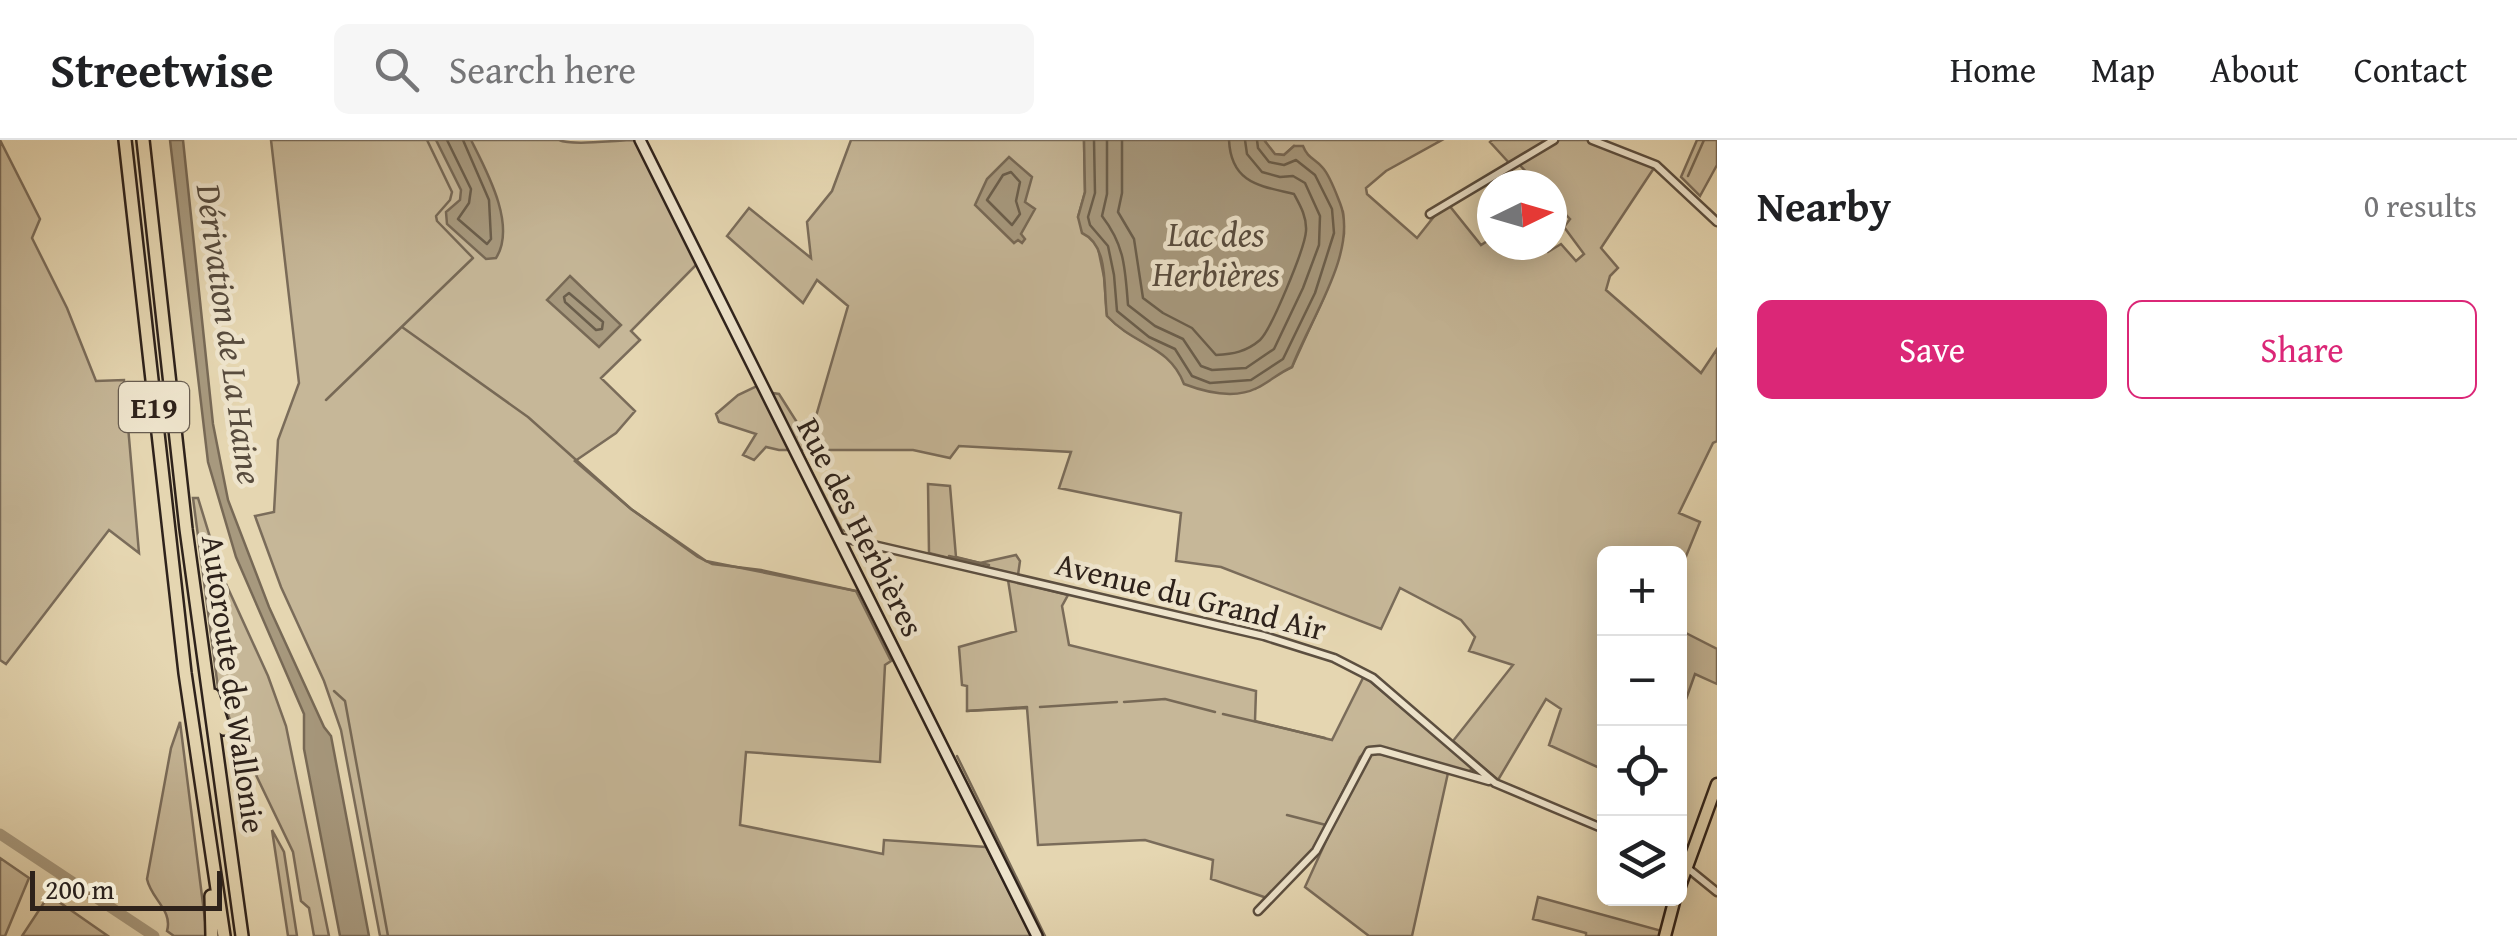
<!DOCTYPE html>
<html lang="en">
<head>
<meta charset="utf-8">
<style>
	:root { --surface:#fff; --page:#f6f6f6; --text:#202124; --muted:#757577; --line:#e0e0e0; --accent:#db2777 }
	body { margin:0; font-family:"Gentium Book Plus",serif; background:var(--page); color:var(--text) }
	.controls { position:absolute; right:30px; bottom:30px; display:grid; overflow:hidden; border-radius:15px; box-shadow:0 5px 25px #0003 }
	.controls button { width:90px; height:90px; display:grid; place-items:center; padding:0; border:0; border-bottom:2px solid var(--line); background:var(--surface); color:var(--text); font:50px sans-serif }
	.compass { position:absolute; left:1477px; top:30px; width:90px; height:90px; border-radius:50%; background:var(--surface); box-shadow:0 5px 25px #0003; rotate:85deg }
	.scale { position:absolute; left:30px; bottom:25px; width:192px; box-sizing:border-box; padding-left:10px; border:5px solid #2e221b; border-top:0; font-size:28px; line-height:35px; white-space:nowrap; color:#2e221b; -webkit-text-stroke:8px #eee4cc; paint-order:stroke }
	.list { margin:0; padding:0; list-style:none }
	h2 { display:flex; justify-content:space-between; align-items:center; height:130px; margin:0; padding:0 40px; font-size:42px }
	h2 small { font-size:32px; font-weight:400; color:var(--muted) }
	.actions { display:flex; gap:20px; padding:30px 40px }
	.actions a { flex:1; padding:22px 0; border:2px solid var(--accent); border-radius:15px; text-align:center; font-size:35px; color:var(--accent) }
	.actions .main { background:var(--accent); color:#fff }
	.icon { flex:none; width:55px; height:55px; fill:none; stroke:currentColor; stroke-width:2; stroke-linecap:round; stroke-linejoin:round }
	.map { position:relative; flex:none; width:1717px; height:796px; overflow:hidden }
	header { display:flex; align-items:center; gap:60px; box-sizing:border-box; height:140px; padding:0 50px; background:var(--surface); border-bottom:2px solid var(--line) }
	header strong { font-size:48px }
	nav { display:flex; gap:55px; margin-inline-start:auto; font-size:35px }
	.search { width:700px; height:90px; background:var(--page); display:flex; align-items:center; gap:25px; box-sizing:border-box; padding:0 35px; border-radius:15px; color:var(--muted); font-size:38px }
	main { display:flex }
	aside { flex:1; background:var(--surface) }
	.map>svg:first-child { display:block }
	.green { fill:#c6b798; stroke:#7a6c5a; stroke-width:2.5 }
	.water { fill:#a7997e; stroke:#776956; stroke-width:2.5 }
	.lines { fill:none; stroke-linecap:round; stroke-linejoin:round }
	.shore { stroke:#6a5e4c; stroke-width:2.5 }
	.stream { stroke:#776956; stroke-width:2.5 }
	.river { stroke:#a7997e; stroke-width:11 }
	.street-casing { stroke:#5c4f40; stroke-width:11 }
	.secondary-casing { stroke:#2e221b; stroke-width:14 }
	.primary-casing { stroke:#2e221b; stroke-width:15 }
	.highway-casing { stroke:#2e221b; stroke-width:16 }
	.street { stroke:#eee4cc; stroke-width:6 }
	.secondary { stroke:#eee4cc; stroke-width:9 }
	.primary { stroke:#e5d6b1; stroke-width:10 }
	.highway { stroke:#e5d6b1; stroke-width:11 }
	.labels { text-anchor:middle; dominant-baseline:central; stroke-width:9; stroke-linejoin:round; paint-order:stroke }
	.shield { fill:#eee4cc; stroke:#685c50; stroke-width:2.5 }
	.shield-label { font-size:30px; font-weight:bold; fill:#2e221b }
	.street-label { font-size:32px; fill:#2e221b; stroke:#eee4cc }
	.water-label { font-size:35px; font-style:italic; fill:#584c3e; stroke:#eee4cc }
</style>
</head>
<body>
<header>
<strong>Streetwise</strong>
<div class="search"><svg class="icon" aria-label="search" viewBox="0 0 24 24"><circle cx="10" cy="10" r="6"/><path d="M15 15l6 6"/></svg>Search here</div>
<nav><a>Home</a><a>Map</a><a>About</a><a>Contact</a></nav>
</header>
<main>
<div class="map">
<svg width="1717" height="796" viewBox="0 0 1717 796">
	<rect width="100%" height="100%" fill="#e5d6b1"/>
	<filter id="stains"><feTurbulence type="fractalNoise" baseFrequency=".002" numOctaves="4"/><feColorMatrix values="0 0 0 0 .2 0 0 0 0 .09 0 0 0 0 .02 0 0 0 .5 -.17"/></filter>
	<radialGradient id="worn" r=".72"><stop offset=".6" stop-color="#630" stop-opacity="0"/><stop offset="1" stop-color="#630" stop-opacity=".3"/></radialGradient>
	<!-- green -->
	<path class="green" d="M0 0 40 79 32 98 67 168 96 241 124 240 139 413 109 390 6 524 0 520Z
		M271 0H559C573 6 615 0 636 0L697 124 631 191 640 200 601 238 635 271 616 293 575 321 631 369 706 421 856 451 891 521 885 525 880 622 746 612 740 685 883 714 884 700 986 707 1032 796H380L341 590 324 541 281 447 255 376 274 372 278 300 299 243Z
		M851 0H1084L1085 52 1078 77 1098 108 1104 137 1107 176C1128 198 1159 206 1177 226L1255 249 1274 235 1292 227 1324 157 1344 94 1343 72 1308 18 1294 6 1284 15 1274 14 1264 0H1442L1386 31 1366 48 1367 54 1417 98 1440 69 1448 64 1481 105 1492 98V105H1542L1548 112 1561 104 1576 121 1584 114 1564 87 1570 79 1552 60V45H1538L1518 23 1554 0H1592L1656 25 1601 108 1618 128 1610 136 1606 150 1701 233 1717 209V301L1713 303 1679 373 1700 382 1680 431V413H1628L1615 408 1612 413H1604V433L1599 447 1604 451V630L1549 605 1561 569 1546 559 1498 640 1453 601 1513 525 1469 511 1475 497 1461 480 1400 448 1381 489 1221 427 1176 421 1181 373 1059 348 1071 312 959 306 950 318 913 310H779L766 307 754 320 743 315 756 294 719 282 716 274 738 255 761 244 766 252 779 254 798 284 816 276 848 166 817 140 803 163 727 96 749 68 811 118 807 82 832 51Z
		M1492 0H1550L1511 25 1490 2Z
		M1697 0H1717V25L1700 56 1681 37Z
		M928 344 950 346 956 417 980 423 1016 415 1020 421 1018 435 929 413Z
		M193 358H198L221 433 268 536 286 586 329 796H314L309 768 301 761 293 712 232 585 218 548Z
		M1008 440 1068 455 1062 466 1069 505 1256 551 1255 581 1332 600 1364 536 1472 627 1469 633 1368 609 1360 617 1316 706 1303 724 1267 758 1211 739 1213 720 1145 700 1038 705 1027 568 967 571V546L962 545 959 507 1016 491Z
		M1680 490 1717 509V544L1695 534 1680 576Z
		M180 582 207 796H174L167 791C173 770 151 759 147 739L171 608Z
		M1373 612 1448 633 1412 796H1369L1305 747 1363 620Z
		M272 690 284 712 297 796H288Z
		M0 718 29 738 5 796H0Z
		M49 755 108 796H22Z
		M1538 757 1662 791 1660 796H1586V793L1533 779Z"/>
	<!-- water -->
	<path class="water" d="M170 0H183L213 284 228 360 269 467 324 587 331 596 369 796H340L304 609V574L236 417 208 322Z
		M436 0H471C486 30 517 85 496 118L486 119 447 84 446 72 460 60 461 50Z
		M1084 0H1264L1275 14 1284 15 1294 6H1303C1308 19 1315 18 1323 28 1330 36 1336 53 1340 63 1359 111 1308 183 1292 227 1279 233 1269 242 1257 248 1235 259 1205 252 1184 244 1169 205 1135 206 1107 176 1103 150 1110 106 1082 93L1078 77 1085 52Z
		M1009 17 1032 37 1025 62 1035 69 1021 94 1025 99 1022 103 1018 100 1014 103 975 65 987 39Z
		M570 136 621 185 599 207 547 160Z"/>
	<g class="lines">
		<!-- shore -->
		<path class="shore" d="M447 0 471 49 469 63 458 79 487 104 491 99 489 60 463 0
			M1094 0 1095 53 1088 77 1090 85 1108 106 1114 135 1117 171 1149 197 1175 209 1192 236 1210 243 1251 240 1283 219 1315 153 1334 93 1332 69 1315 35 1296 20 1284 25 1269 22 1258 8 1257 0
			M1107 0V54L1102 76C1125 106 1125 128 1128 165L1155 186 1183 199 1201 226 1212 230 1246 228 1274 209 1303 148 1319 105 1320 76 1305 43 1293 36 1280 37 1262 32 1247 14 1245 0
			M1122 0V53L1118 72 1134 99 1143 158 1163 173 1192 188 1216 215C1233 214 1246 212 1260 200 1271 190 1305 108 1306 91 1307 77 1300 65 1294 54 1261 46 1231 44 1229 0
			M1011 32 1020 42 1016 61 1020 74 1012 85 987 60 1003 35Z
			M569 153 603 182 602 189 596 190 565 162 564 157Z"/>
		<!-- stream -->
		<path class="stream" d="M1688 36 1704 0
			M402 187 528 277 631 369 698 417 712 424 761 430 856 451
			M326 260 473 118 437 81 436 76 450 60 452 52 427 0
			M795 299 842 390 860 395
			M949 416 989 425
			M334 551 345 561 388 796
			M1124 562 1165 559 1215 572
			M1040 567 1117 562
			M967 571 1027 567
			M1223 574 1325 598
			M957 616 1045 796
			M1287 675 1326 685"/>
		<!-- river -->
		<path class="river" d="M0 694 154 796"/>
		<!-- street casing -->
		<g class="street-casing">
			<path id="street" d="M1592 0 1656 25 1717 82
				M1430 74 1554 0
				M839 397 1264 496 1334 518 1373 538 1495 643 1604 689
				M1680 722 1717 752
				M1258 771 1316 711 1369 611 1380 610 1489 641"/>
		</g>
		<!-- secondary casing -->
		<g class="secondary-casing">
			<path id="secondary" d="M640 0 1037 796"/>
		</g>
		<!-- primary casing -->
		<g class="primary-casing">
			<path id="primary" d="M1680 746 1717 644
				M1665 796 1675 758"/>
		</g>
		<!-- highway casing -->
		<g class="highway-casing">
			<path id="highway" d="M125 0 185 533 224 796
				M143 0 186 389 242 796
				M213 555 224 589
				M211 756 212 796"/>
		</g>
		<!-- street -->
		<use href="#street" class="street"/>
		<!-- secondary -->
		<use href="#secondary" class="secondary"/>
		<!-- primary -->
		<use href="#primary" class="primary"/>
		<!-- highway -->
		<use href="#highway" class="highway"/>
	</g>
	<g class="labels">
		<!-- shield labels -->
		<rect class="shield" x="119" y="242" width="70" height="50" rx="8"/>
		<g class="shield-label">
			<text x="154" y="267">E19</text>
		</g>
		<!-- street labels -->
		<g class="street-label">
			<text transform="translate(861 387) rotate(63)">Rue des Herbières</text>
			<text transform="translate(1191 456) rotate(14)">Avenue du Grand Air</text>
			<text transform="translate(234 544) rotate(82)">Autoroute de Wallonie</text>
		</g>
		<!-- water labels -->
		<g class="water-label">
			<text x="1216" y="93">Lac des<tspan x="1216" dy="40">Herbières</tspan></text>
			<text transform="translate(230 194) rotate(82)">Dérivation de La Haine</text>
		</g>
	</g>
	<rect width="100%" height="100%" filter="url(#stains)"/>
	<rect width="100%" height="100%" fill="url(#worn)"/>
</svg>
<div class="controls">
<button>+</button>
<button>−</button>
<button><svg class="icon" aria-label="locate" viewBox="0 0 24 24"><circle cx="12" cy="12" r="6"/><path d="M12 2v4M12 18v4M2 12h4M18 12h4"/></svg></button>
<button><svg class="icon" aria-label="layers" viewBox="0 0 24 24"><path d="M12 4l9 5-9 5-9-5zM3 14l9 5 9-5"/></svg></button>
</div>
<svg class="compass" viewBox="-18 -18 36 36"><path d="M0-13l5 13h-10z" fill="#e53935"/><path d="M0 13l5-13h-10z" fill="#757577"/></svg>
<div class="scale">200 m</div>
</div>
<aside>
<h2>Nearby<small>0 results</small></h2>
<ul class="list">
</ul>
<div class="actions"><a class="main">Save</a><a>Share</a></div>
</aside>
</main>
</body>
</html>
